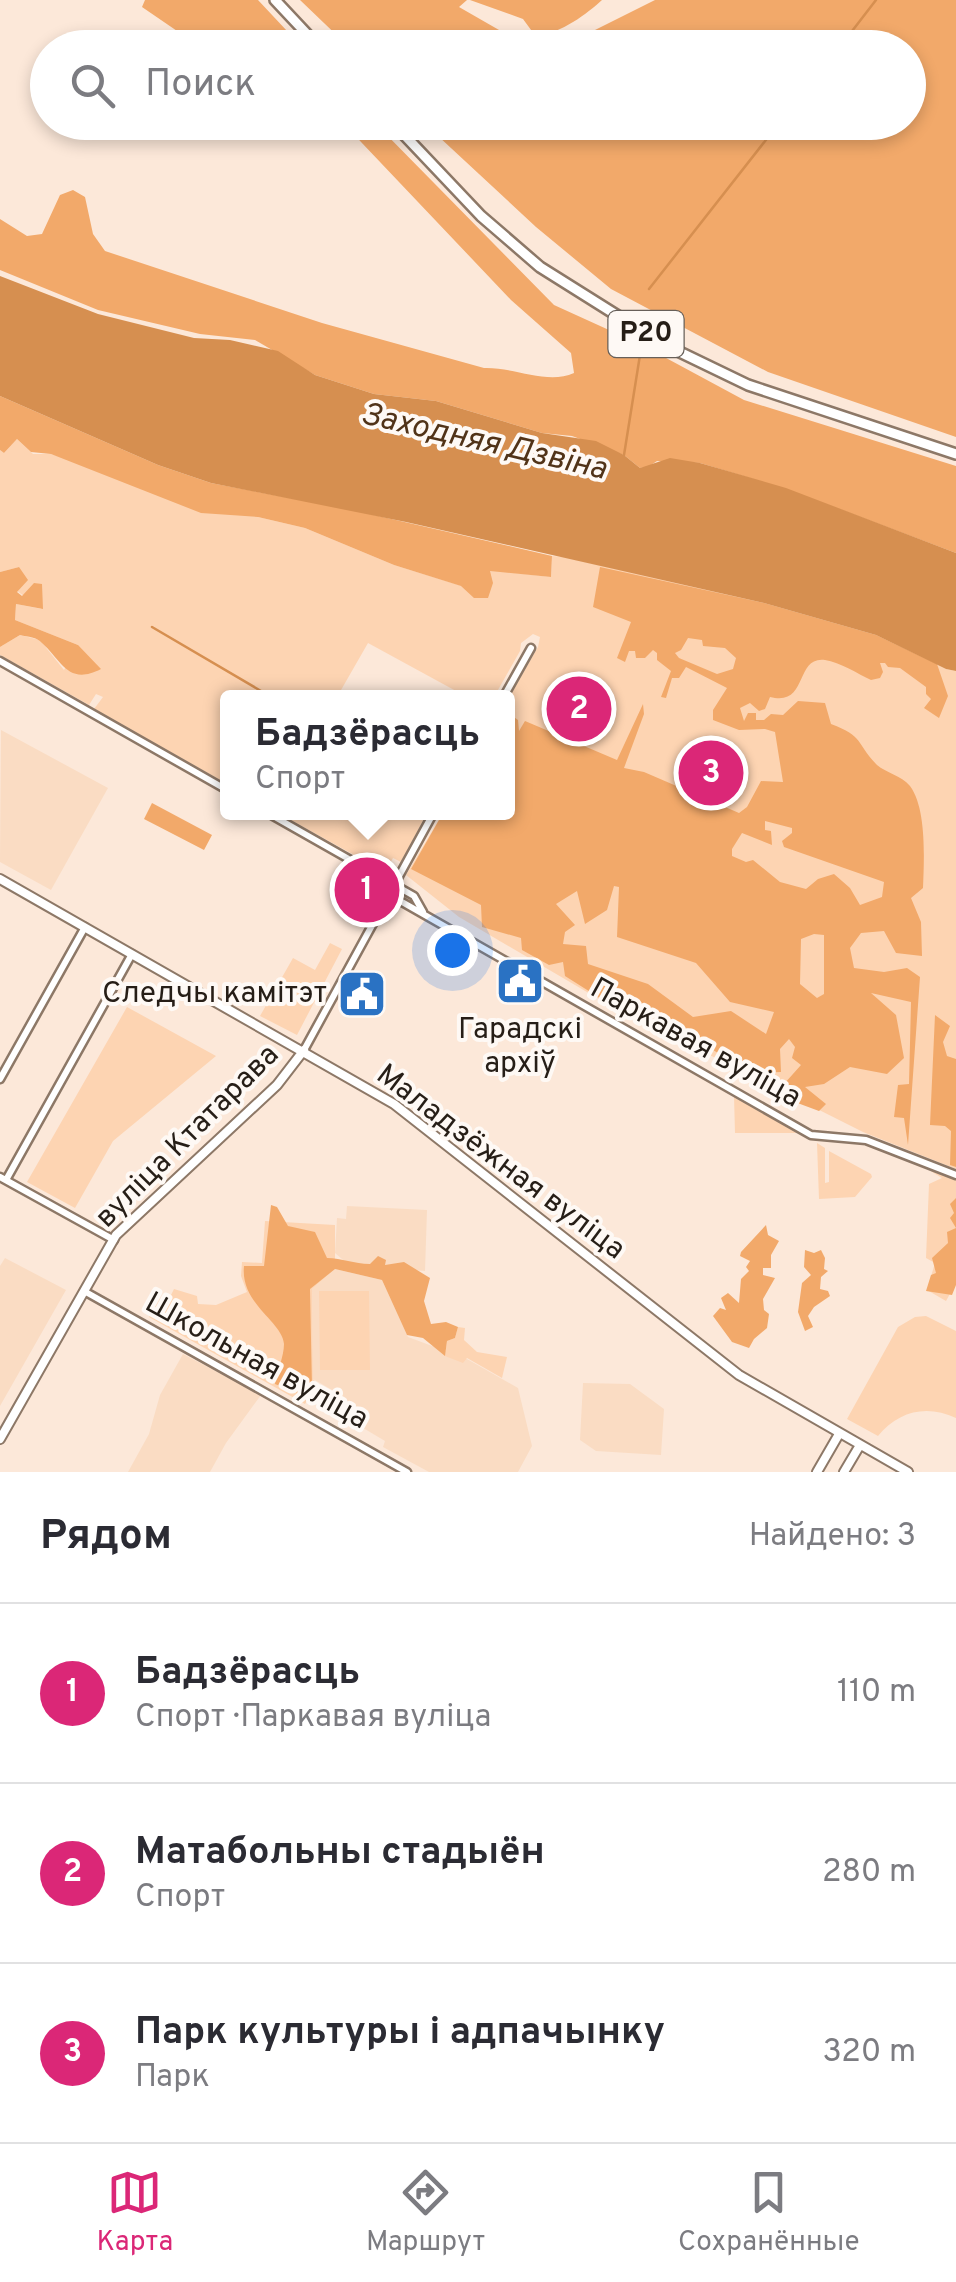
<!DOCTYPE html>
<html lang="ru">
<head>
<meta charset="utf-8">
<style>
	:root { --surface:#fff; --page:#f2f2f3; --text:#2b2b33; --muted:#7c7c81; --line:#e1e1e2; --accent:#db2777 }
	body { margin:0; font-family:Overpass,sans-serif; background:var(--page); color:var(--text) }
	.you { position:absolute; left:452px; top:950px; width:35px; height:35px; margin:-25px; border:8px solid #fff; border-radius:50%; background:#1a73e8; box-shadow:0 0 0 15px #1a73e833 }
	.badge { display:grid; place-items:center; width:65px; height:65px; border-radius:50%; background:var(--accent); color:#fff; font-size:32px; font-weight:700 }
	.pin { position:absolute; translate:-50% -50%; border:5px solid #fff; box-shadow:0 2px 10px #0006 }
	.popup { position:absolute; left:220px; top:690px; width:295px; height:130px; box-sizing:border-box; display:grid; place-content:center; border-radius:10px; background:var(--surface); filter:drop-shadow(0 2px 8px #0005); font-size:32px; white-space:nowrap; color:var(--muted) }
	.popup b { font-size:38px; color:var(--text) }
	.popup::after { content:''; position:absolute; left:50%; top:100%; margin-left:-20px; border:20px solid transparent; border-top-color:var(--surface) }
	.list { margin:0; padding:0; list-style:none }
	h2 { display:flex; justify-content:space-between; align-items:center; height:130px; margin:0; padding:0 40px; font-size:42px }
	h2 small { font-size:32px; font-weight:400; color:var(--muted) }
	.list li { display:grid; grid-template-columns:65px 1fr auto; gap:30px; align-items:center; box-sizing:border-box; height:180px; padding:0 40px; border-top:2px solid var(--line) }
	.list b { display:block; font-size:38px; white-space:nowrap }
	.list p { margin:0; font-size:32px; white-space:nowrap; color:var(--muted) }
	.list em { font-size:32px; font-style:normal; color:var(--muted) }
	.icon { flex:none; width:55px; height:55px; fill:none; stroke:currentColor; stroke-width:2; stroke-linecap:round; stroke-linejoin:round }
	.map { position:relative; flex:none; width:956px; height:1472px; overflow:hidden }
	.search { position:absolute; background:var(--surface); box-shadow:0 5px 15px #0003; left:30px; right:30px; top:30px; height:110px; display:flex; align-items:center; gap:25px; box-sizing:border-box; padding:0 35px; border-radius:55px; color:var(--muted); font-size:38px }
	.sheet { height:670px; background:var(--surface) }
	nav { display:flex; justify-content:space-around; align-items:center; box-sizing:border-box; height:140px; border-top:2px solid var(--line); background:var(--surface); font-size:28px; color:var(--muted) }
	nav a { display:grid; justify-items:center; gap:5px }
	nav .on { color:var(--accent) }
	.map>svg:first-child { display:block }
	.built { fill:#fadcc3 }
	.green { fill:#fdd4b2 }
	.forest { fill:#f2a96a; fill-rule:evenodd }
	.water { fill:#d68f50 }
	.lines { fill:none; stroke-linecap:round; stroke-linejoin:round }
	.stream { stroke:#d68f50; stroke-width:2.5 }
	.street-casing { stroke:#8d7867; stroke-width:11 }
	.secondary-casing { stroke:#8d7867; stroke-width:12 }
	.primary-casing { stroke:#8d7867; stroke-width:14 }
	.street { stroke:#fff; stroke-width:6 }
	.secondary { stroke:#fff; stroke-width:8 }
	.primary { stroke:#fff; stroke-width:9 }
	.labels { text-anchor:middle; dominant-baseline:central; stroke-width:8; stroke-linejoin:round; paint-order:stroke }
	.shield { fill:#fef9f5; stroke:#67605a; stroke-width:2.5 }
	.shield-label { font-size:28px; font-weight:bold; fill:#261e17 }
	.poi-label { font-size:30px; fill:#261e17; stroke:#fef9f5; text-anchor:end }
	.street-label { font-size:30px; fill:#261e17; stroke:#fef9f5 }
	.water-label { font-size:32px; font-style:italic; fill:#513318; stroke:#fef9f5 }
</style>
</head>
<body>
<div class="map">
<svg width="956" height="1472" viewBox="0 0 956 1472">
	<rect width="100%" height="100%" fill="#fce8d9"/>
	<!-- built -->
	<path class="built" d="M1 730 108 788 51 890 0 862Z
		M347 1206 427 1210 425 1271 349 1265 335 1253 337 1218 346 1219Z
		M5 1258 66 1290 0 1406V1266Z
		M335 1269 382 1280 408 1337 467 1359 518 1388 532 1446 518 1472H429L383 1447 385 1441 338 1413 346 1398 313 1379 312 1289Z
		M183 1354 261 1395 226 1443 210 1472H128L149 1434 160 1395Z
		M583 1383 630 1384 664 1409 661 1455 596 1451 580 1440Z"/>
	<!-- green -->
	<path class="green" d="M17 439 33 454H51L258 517 305 528 394 565 462 586 489 570 551 577 552 556 564 557 764 603 876 635 946 669 956 671V1169L863 1132 604 1002 459 917 406 875 443 813 507 812V701L538 647 540 637 533 634 521 643 520 651 494 697H467L368 643 337 697 227 698V784L94 709 103 697 96 694 89 705 0 655V647L20 635 40 640 64 670 78 645 15 620 16 604 42 609 17 591 19 567 0 572V450L4 453Z
		M278 813 427 812V813L401 862 393 858 385 872Z
		M330 943 342 949 297 1035 260 1016 293 958 315 970Z
		M127 1007 216 1056 113 1141 75 1208 27 1182Z
		M734 1096 800 1133H735Z
		M817 1143 825 1148V1183L829 1182V1151L871 1174 872 1177 855 1197 819 1199Z
		M929 1170 956 1178V1283L946 1301 927 1290 935 1263 926 1258 929 1184 942 1178Z
		M265 1221 335 1225V1269L312 1289 313 1379 317 1384 305 1404 149 1317 160 1299 171 1295 174 1289 197 1296 198 1304 216 1305 247 1292 241 1276 242 1262 262 1263Z
		M319 1291H369L370 1370H320Z
		M926 1316 956 1331V1418C927 1404 898 1411 878 1436L847 1419 898 1327 915 1317Z
		M458 1327 465 1328 464 1340 477 1352 507 1357 502 1378 467 1358 463 1363 445 1356 447 1341 455 1338Z"/>
	<!-- forest -->
	<path class="forest" d="M145 0H258L302 47H218L208 41 180 33 142 7Z
		M300 0H467L459 7 506 34 505 44 499 48 473 42 468 48 349 47Z
		M470 0H602C587 14 555 38 534 34L523 19Z
		M655 0H956V437L768 372 611 289 536 227 424 123 908 122V48L561 47Z
		M343 123H375L554 305 642 345 744 400 956 466V553L786 489 700 463 657 461 648 467 640 468 624 455 572 436 542 433 436 401 374 394 315 375 255 340 200 334 98 310 0 270V219L27 236 42 234 60 195 73 190 85 197 93 234 105 251 322 323 484 368C514 367 547 385 574 373L571 353 511 300Z
		M0 396 158 465 211 483 348 509 552 556 551 577 490 571 493 583 488 598H474L461 586 394 565 305 528 258 517 201 513 51 454 31 452 17 439 4 453 0 450Z
		M19 567 28 580 17 592 22 596 34 583 42 584 43 609 16 604 15 620 78 645 101 669C68 686 62 661 42 643 37 637 28 637 20 635L0 647V572Z
		M600 567 764 603 876 635 937 664 948 696 939 718 924 708 931 699 926 694V687L900 668 888 667 885 663H880L883 672 880 678 871 680C858 674 840 662 825 660 794 656 809 707 770 697L765 709 759 711 750 703 740 708 744 721 748 713H756V720H764L771 714 783 715 798 701 825 703 831 724C865 737 855 742 877 765 886 773 901 775 910 786 927 809 924 860 923 888L911 898 921 922 922 956 896 953 884 931 861 933 850 948 854 968 884 972 907 968 920 977 908 1145 904 1118 894 1117 898 1085 909 1084 911 1002 871 993 896 1015 904 1058 887 1074 850 1067 824 1084 805 1087 826 1104 819 1111 784 1098V1084L801 1065 792 1058 795 1047 789 1039 780 1049 781 1072 752 1073 667 1023 662 1012H655L610 993 603 1000 565 976 563 962 549 965 522 950 521 938 482 927 481 905 411 869 443 813 507 812V712L518 720 519 731 525 721 617 760 643 704 644 714 624 768 644 772 739 813 747 807 761 781 783 782 775 732 765 729 739 730 713 720V710L727 688 686 667 679 678H672L666 698 661 697 671 671 657 660V653L653 650 645 658H636L635 651H629L625 662 617 658 631 622 593 607ZM688 638 702 640 703 646 725 648 736 658 733 669 717 674 679 658 675 653 681 650ZM765 821 792 828V833L782 841 784 847 884 882 882 897 860 905 850 888 834 874 818 879 806 889 780 882 753 860 746 862 732 856V849L742 833 772 845 771 831 765 830ZM614 886 619 887 617 937 696 963 730 1002 774 1012 766 1034 731 1011 693 1017 648 984 588 964 586 946 563 944 565 932 575 925 556 904 577 891 585 924 607 910ZM814 934 824 935V994L817 998 800 984 801 939Z
		M152 803 212 835 204 850 144 819Z
		M935 1015 950 1026 943 1042 947 1056 956 1059V1167L950 1165 951 1131 945 1126 930 1125Z
		M956 1198V1285L952 1295 926 1291 931 1275 936 1273 932 1258 948 1243 947 1232 956 1228 950 1218 954 1213 950 1204Z
		M271 1205 277 1207 288 1226 315 1232 327 1258C342 1258 354 1264 370 1264L378 1256 386 1260 385 1265 404 1262 430 1278 424 1301 431 1324 446 1322 458 1327 455 1338 447 1341 445 1356 423 1338 407 1335 382 1280 335 1269 310 1289 312 1388 298 1393 275 1384C277 1372 284 1356 284 1344 282 1321 240 1304 244 1266H264Z
		M766 1225 768 1235 779 1241 771 1255V1268H763V1275L775 1278 763 1299 764 1310 769 1314 767 1328 754 1339 749 1348 732 1342 713 1316 720 1308 726 1310 721 1298 728 1293 739 1303 741 1279 749 1271 746 1267 750 1261 740 1256 741 1252Z
		M805 1250 814 1253 821 1250 825 1258 824 1269 828 1271 821 1277 820 1289 828 1291 830 1296 814 1307 808 1316 813 1327 805 1331 798 1312 802 1283 811 1275 804 1267Z"/>
	<!-- water -->
	<path class="water" d="M0 276 98 314 194 338 230 340 278 351 315 375 374 394 436 401 542 433 596 441 624 455 640 468 670 458 700 463 786 488 956 553V671L946 669 876 635 764 603 406 522 211 483 158 465 0 396Z"/>
	<g class="lines">
		<!-- stream -->
		<path class="stream" d="M839 48 876 0
			M649 289 780 122
			M624 455 640 355
			M152 627 261 691 256 698"/>
		<!-- street casing -->
		<g class="street-casing">
			<path id="street" d="M0 661 227 790
				M503 698 531 648
				M266 812 414 896 423 912
				M402 902 811 1135 866 1140 956 1175
				M304 1050 434 812
				M0 1079 85 927
				M0 1177 114 1240
				M6 1180 132 954
				M84 1291 407 1472"/>
		</g>
		<!-- secondary casing -->
		<g class="secondary-casing">
			<path id="secondary" d="M0 879 394 1104 739 1375 908 1472
				M0 1439 116 1235 277 1085 304 1050
				M817 1472 839 1434
				M844 1472 860 1445"/>
		</g>
		<!-- primary casing -->
		<g class="primary-casing">
			<path id="primary" d="M275 0 320 48
				M392 122 481 216 540 267 661 343 748 385 956 454"/>
		</g>
		<!-- street -->
		<use href="#street" class="street"/>
		<!-- secondary -->
		<use href="#secondary" class="secondary"/>
		<!-- primary -->
		<use href="#primary" class="primary"/>
	</g>
	<!-- icons -->
	<defs>
		<g id="civic-square" transform="scale(2.5)"><rect x="-9" y="-9" width="18" height="18" rx="4" fill="#2a72c3" stroke="#fef9f5"/><path d="M-.6-6.5H3V-4.5H.6V-3L4-1V1h2V6H-6V1h2V-1L-.6-3ZM-1.2 2.5V6h2.4V2.5Z" fill="#fff"/></g>
	</defs>
	<g fill-rule="evenodd">
		<use href="#civic-square" x="520" y="981"/>
		<use href="#civic-square" x="362" y="994"/>
	</g>
	<g class="labels">
		<!-- shield labels -->
		<rect class="shield" x="608.5" y="311" width="75" height="46" rx="8"/>
		<g class="shield-label">
			<text x="646" y="334">Р20</text>
		</g>
		<!-- poi labels -->
		<g class="poi-label">
			<text x="327" y="994">Следчы камітэт</text>
			<text x="520" y="1030" text-anchor="middle">Гарадскі<tspan x="520" dy="34">архіў</tspan></text>
		</g>
		<!-- street labels -->
		<g class="street-label">
			<text transform="translate(695 1044) rotate(29)">Паркавая вуліца</text>
			<text transform="translate(188 1137) rotate(-45)">вуліца Ктатарава</text>
			<text transform="translate(500 1163) rotate(37)">Маладзёжная вуліца</text>
			<text transform="translate(256 1362) rotate(29)">Школьная вуліца</text>
		</g>
		<!-- water labels -->
		<g class="water-label">
			<text transform="translate(484 443) rotate(13)">Заходняя Дзвіна</text>
		</g>
	</g>
</svg>
<div class="you"></div>
<div class="pin badge" style="left:367px;top:890px">1</div>
<div class="popup"><b>Бадзёрасць</b>Спорт</div>
<div class="pin badge" style="left:579px;top:709px">2</div>
<div class="pin badge" style="left:711px;top:773px">3</div>
<div class="search"><svg class="icon" aria-label="search" viewBox="0 0 24 24"><circle cx="10" cy="10" r="6"/><path d="M15 15l6 6"/></svg>Поиск</div>
</div>
<section class="sheet">
<h2>Рядом<small>Найдено: 3</small></h2>
<ul class="list">
<li><span class="badge">1</span><div><b>Бадзёрасць</b><p>Спорт · Паркавая вуліца</p></div><em>110 m</em></li>
<li><span class="badge">2</span><div><b>Матабольны стадыён</b><p>Спорт</p></div><em>280 m</em></li>
<li><span class="badge">3</span><div><b>Парк культуры і адпачынку</b><p>Парк</p></div><em>320 m</em></li>
</ul>
</section>
<nav>
<a class="on"><svg class="icon" aria-label="map" viewBox="0 0 24 24"><path d="M3 6l6-2 6 2 6-2v14l-6 2-6-2-6 2zM9 4v14M15 6v14"/></svg>Карта</a>
<a><svg class="icon" aria-label="directions" viewBox="0 0 24 24"><path d="M12 3l9 9-9 9-9-9zM9 14v-3h6M13 9l2 2-2 2"/></svg>Маршрут</a>
<a><svg class="icon" aria-label="saved" viewBox="0 0 24 24"><path d="M7 4h10v16l-5-4-5 4z"/></svg>Сохранённые</a>
</nav>
</body>
</html>
